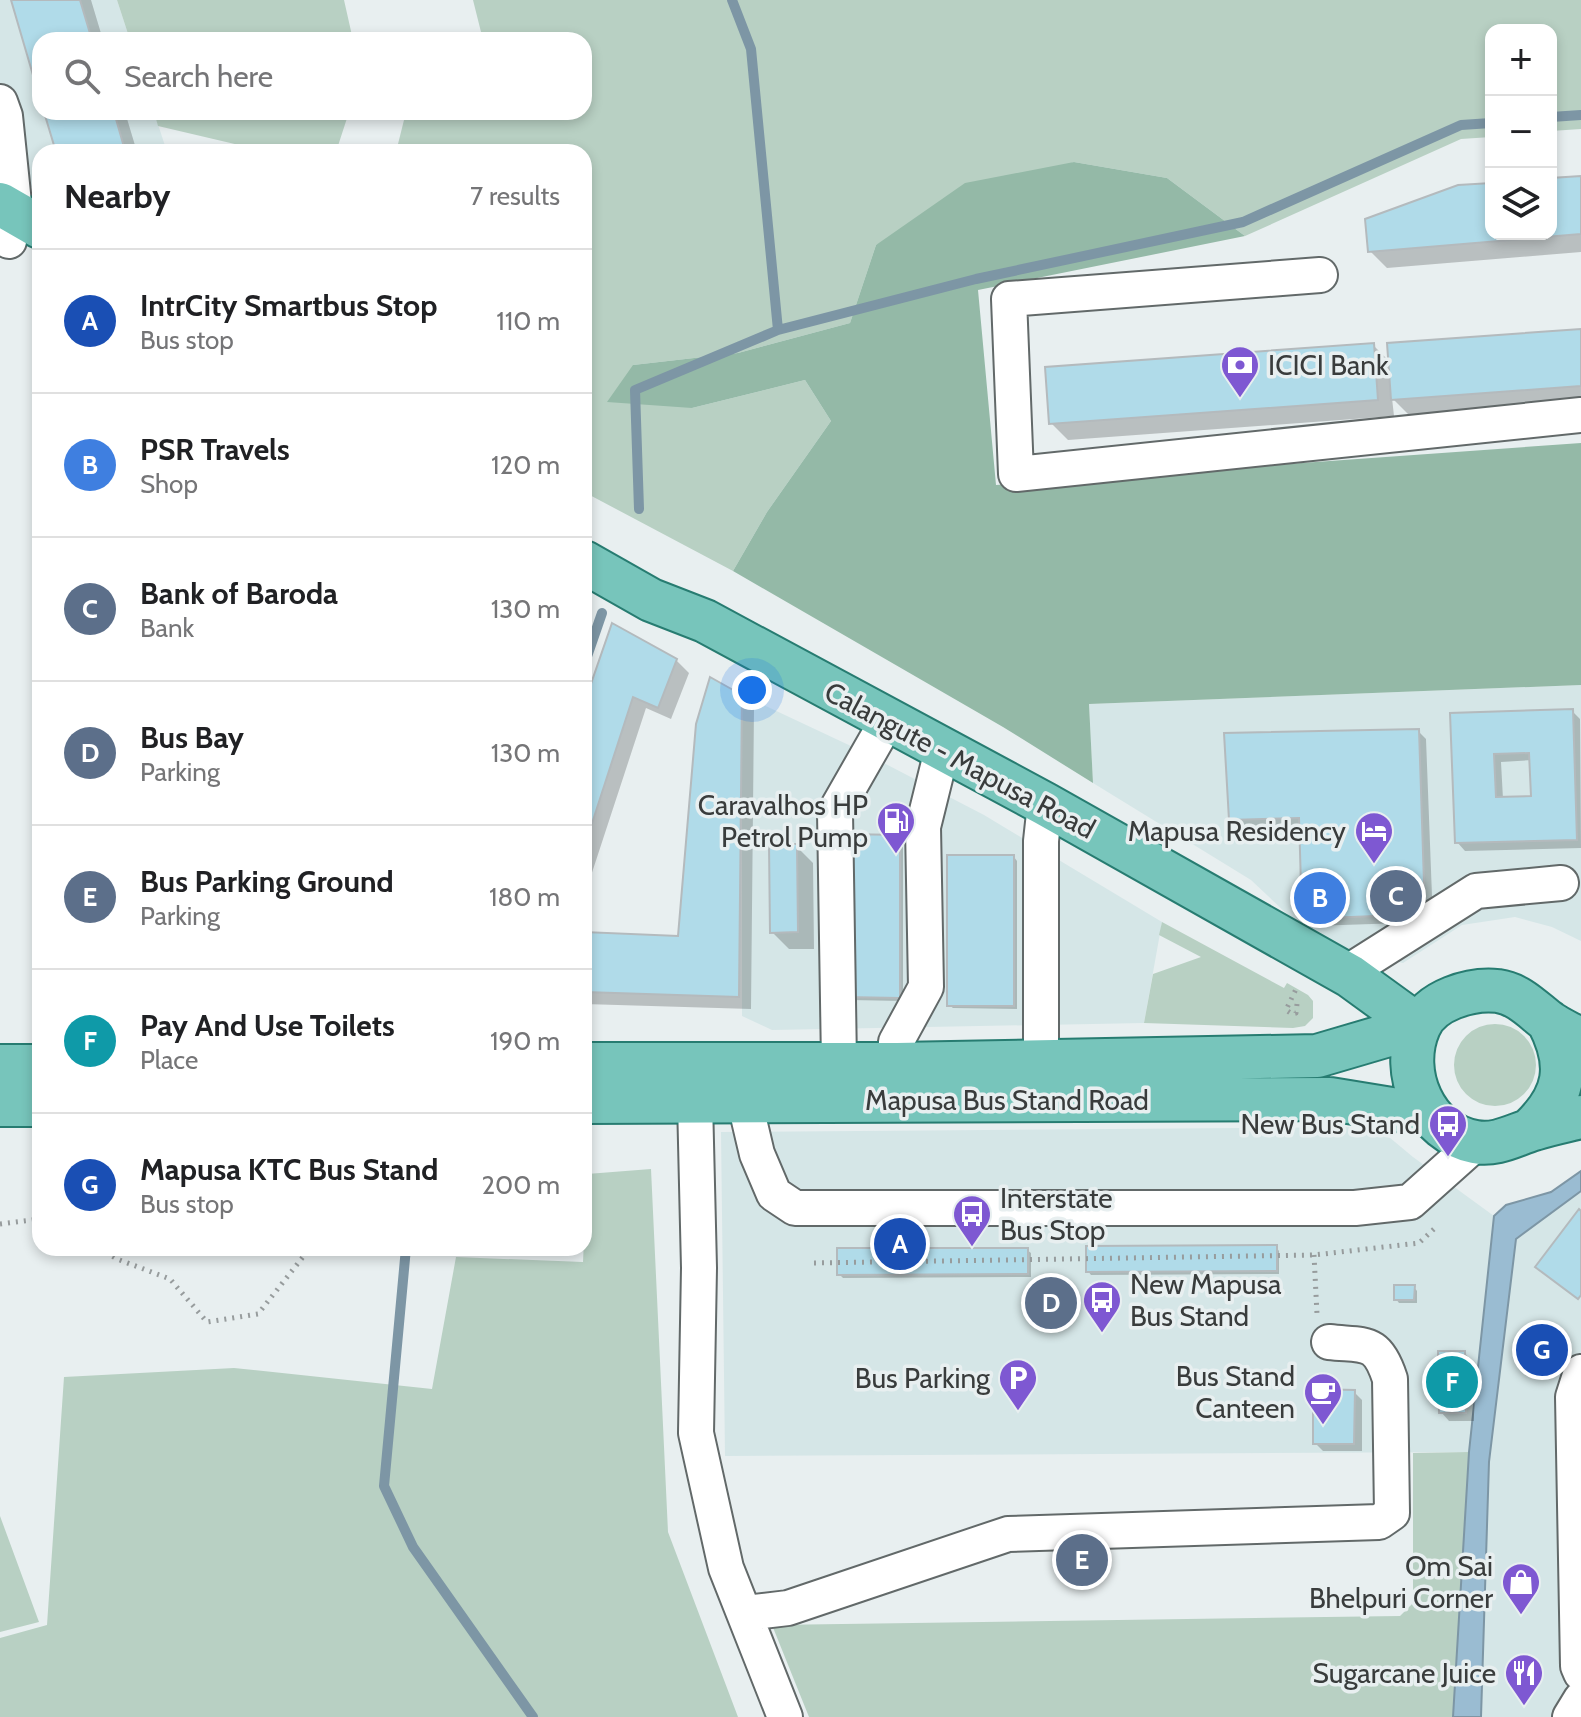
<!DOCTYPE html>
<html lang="en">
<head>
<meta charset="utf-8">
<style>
	:root { --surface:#fff; --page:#f6f6f6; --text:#202124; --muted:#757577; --line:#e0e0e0; --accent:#0f766e }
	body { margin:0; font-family:Cabin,sans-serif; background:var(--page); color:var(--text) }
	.controls { position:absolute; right:24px; top:24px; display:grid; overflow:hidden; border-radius:16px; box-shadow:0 4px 12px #0003 }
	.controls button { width:72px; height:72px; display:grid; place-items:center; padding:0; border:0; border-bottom:2px solid var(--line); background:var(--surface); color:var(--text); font:40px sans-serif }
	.you { position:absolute; left:752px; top:690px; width:28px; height:28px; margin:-20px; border:6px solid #fff; border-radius:50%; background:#1a73e8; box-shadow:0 0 0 12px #1a73e833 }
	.badge { display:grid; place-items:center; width:52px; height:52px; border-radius:50%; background:var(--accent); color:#fff; font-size:26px; font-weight:700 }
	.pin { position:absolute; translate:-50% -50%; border:4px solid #fff; box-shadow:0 2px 8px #0006 }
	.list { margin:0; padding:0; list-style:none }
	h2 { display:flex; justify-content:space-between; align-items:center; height:104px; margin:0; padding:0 32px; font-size:34px }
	h2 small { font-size:26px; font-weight:400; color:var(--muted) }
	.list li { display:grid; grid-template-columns:52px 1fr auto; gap:24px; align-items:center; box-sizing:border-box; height:144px; padding:0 32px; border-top:2px solid var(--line) }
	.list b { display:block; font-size:30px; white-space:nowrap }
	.list p { margin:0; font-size:26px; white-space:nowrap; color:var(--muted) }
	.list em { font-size:26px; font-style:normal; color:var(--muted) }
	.icon { flex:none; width:44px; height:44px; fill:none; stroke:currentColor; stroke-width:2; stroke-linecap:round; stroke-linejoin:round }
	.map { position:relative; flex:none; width:1581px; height:1717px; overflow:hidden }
	.search { position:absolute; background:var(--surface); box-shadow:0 4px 12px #0003; left:32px; top:32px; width:560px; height:88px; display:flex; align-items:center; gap:20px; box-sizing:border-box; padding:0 28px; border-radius:24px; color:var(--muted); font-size:30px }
	.panel { position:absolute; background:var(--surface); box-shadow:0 4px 12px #0003; left:32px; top:144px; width:560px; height:1112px; border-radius:24px }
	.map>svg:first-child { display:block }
	.built { fill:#d5e6e7 }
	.green { fill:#b8d0c3 }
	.forest { fill:#94b9a7 }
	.water { fill:#9abcd2; stroke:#7d96a5; stroke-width:2 }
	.shadow { fill:#0003; fill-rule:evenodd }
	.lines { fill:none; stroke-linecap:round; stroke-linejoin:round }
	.stream { stroke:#7d96a5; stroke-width:10 }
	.building { fill:#b0dbe9; stroke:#b4babd; stroke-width:2; fill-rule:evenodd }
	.minor-casing { stroke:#626969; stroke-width:38 }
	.major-casing { stroke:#277c71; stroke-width:46 }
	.path { stroke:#979c9d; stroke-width:5; stroke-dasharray:2 6; stroke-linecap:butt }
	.minor { stroke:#fff; stroke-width:34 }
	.major { stroke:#77c5bb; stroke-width:42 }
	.labels { text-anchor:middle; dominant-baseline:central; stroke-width:7; stroke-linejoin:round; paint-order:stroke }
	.poi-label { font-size:28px; fill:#393c3c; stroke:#e8eff0; text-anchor:end }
	.street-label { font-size:28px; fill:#393c3c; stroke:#e8eff0 }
</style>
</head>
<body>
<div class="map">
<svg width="1581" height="1717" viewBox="0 0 1581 1717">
	<rect width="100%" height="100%" fill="#e8eff0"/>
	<!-- built -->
	<path class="built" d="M0 0H117L130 40H40V112H154L167 152H40V192L0 169Z
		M1581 685V941L1552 927 1515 917 1462 925 1403 963 1347 950 1288 915 1251 880 1093 783 1089 704Z
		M742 695 853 747 984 815 1162 922 1144 1023 772 1030 742 1016Z
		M1377 1127 1413 1157 1494 1216 1469 1452 725 1456 721 1132Z
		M1581 1191V1717H1481L1489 1462 1516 1239Z"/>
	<!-- green -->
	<path class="green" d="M117 0H344L353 40H130Z
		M473 0H1581V129L1551 131V30H1491V137L1461 139 1245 236 1167 178 1074 162 876 245 850 323 738 353 633 365 692 408 805 380 831 421 767 512 733 571 584 492V152H396L406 112H584V40H483Z
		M154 112H349L336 152H269L158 126Z
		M40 312V1019H33Z
		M1162 922 1284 988 1287 983 1308 995 1313 1001V1018L1305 1026 1293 1028 1144 1023 1153 974 1201 957 1159 935Z
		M1454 1065a41 41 0 1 1 82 0a41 41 0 1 1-82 0Z
		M651 1169 668 1532 738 1717H0V1638L47 1625 64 1377 234 1368 432 1389 456 1257 583 1262 587 1174Z
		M1469 1452 1453 1717H809L772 1625 1400 1616 1413 1603V1453Z
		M0 1516 39 1622 0 1632Z"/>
	<!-- forest -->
	<path class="forest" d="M1074 162 1167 178 1245 236 978 290 996 485 1581 443V685L1089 704 1093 783 1003 727 733 571 767 512 831 421 805 380 692 408 607 402 633 365 738 353 850 323 876 245 965 183Z"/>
	<!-- water -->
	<path class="water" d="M1581 1171V1191L1516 1239 1489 1462 1481 1717H1453L1469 1452 1494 1216 1506 1205 1551 1192Z"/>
	<!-- shadow -->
	<path class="shadow" d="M13 0H91L103 40H40V92Z
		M46 112H125L137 152H58Z
		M1581 178V252L1387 268 1370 251 1491 185V234H1551V180Z
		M1581 331V404L1410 416 1392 398 1394 416 1068 440 1051 423 1373 345 1391 363Z
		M676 660 689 673 671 719 646 708 584 897V710Z
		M741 696 754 709 751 1009 584 1004V934L679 938Z
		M1572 711 1580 719 1581 848 1465 851 1457 842 1452 715ZM1532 760 1533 798 1503 799 1501 762Z
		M1418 731 1426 739 1433 922 1312 926 1304 918 1301 825 1239 828 1231 820Z
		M900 837 903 841V1001L850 1000Z
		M796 846 813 863 814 949H789L772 932Z
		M1014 857 1017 861V1009L953 1008 949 1005Z
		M1276 1247 1279 1251V1274L1091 1275 1088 1271Z
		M1027 1250 1031 1253V1277L843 1278 839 1274Z
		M1414 1287 1417 1291V1303H1399L1396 1299Z
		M1464 1353 1473 1361 1474 1421H1449L1441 1412Z
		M1354 1392 1362 1400V1451H1323L1315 1443Z"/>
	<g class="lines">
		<!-- stream -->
		<path class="stream" d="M732 0 751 49 778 330
			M1551 117 1581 115
			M639 509 635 390 778 330 976 279 1243 222 1461 125 1491 123
			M584 665 602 613
			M406 1248 384 1486 413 1547 533 1717"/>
	</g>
	<!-- building -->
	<path class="building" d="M11 0H80L92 40H40V99Z
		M44 112H114L124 147 107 152H56Z
		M1581 176V234L1368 252 1365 219 1458 185 1491 183V234H1551V178Z
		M1581 329V386L1391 400 1387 343Z
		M1374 343 1378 400 1049 424 1045 367Z
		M612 623 677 659 658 708 633 697 584 848V704Z
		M710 677 742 695 739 997 584 992V932L678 936 696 724Z
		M1573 709 1577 840 1455 843 1450 713ZM1529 753 1531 796 1496 797 1494 754Z
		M1419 729 1425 914 1302 919 1299 818 1229 820 1224 733Z
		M845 834 900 835V998L844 997Z
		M769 844H797L798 932 770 933Z
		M947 855H1014V1006H947Z
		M1579 1209 1581 1211V1295L1578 1299 1535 1267Z
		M1277 1245V1271L1086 1272V1246Z
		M837 1248H1028V1274L837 1275Z
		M1394 1285H1415L1414 1300H1394Z
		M1438 1351H1465L1466 1413H1439Z
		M1313 1389 1355 1390 1354 1444H1313Z"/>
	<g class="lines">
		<!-- minor casing -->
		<g class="minor-casing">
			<path id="minor" d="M0 102 5 116 15 213 9 241
				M1320 275 1009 299 1016 474 1581 415
				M1350 976 1359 965 1476 891 1561 883
				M839 1063 835 812 887 721
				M893 1088 896 1042 926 987 923 827 942 750
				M1041 1088V841L1045 804
				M695 1101 699 1268 696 1433 726 1568 785 1717
				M745 1103 757 1154 774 1194 795 1208H1355L1410 1202 1476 1143
				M1581 1372 1573 1397 1578 1666 1581 1673
				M745 1613 788 1608 1008 1534 1379 1522 1392 1513 1390 1379C1377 1339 1366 1346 1329 1342
				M1570 1717 1581 1699"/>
		</g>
		<!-- major casing -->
		<g class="major-casing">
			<path id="major" d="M0 204 40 227
				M584 562 651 600 705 621 1045 804 1350 976 1419 1026
				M1581 1040C1571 1034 1559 1029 1549 1022 1533 1010 1519 994 1498 991 1471 988 1430 1000 1419 1027 1399 1073 1425 1133 1475 1142 1497 1146 1514 1135 1534 1129 1549 1124 1565 1121 1581 1117
				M584 1064H897L1317 1056 1419 1026
				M0 1066H40
				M584 1102 1330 1099 1428 1115
				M0 1105H40
				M1530 1130C1566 1096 1571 1065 1548 1021"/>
		</g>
		<!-- path -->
		<path class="path" d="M1297 1004 1296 1013 1292 1014 1286 1010 1297 987
			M0 1224 40 1219
			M99 1248 117 1259 170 1279 207 1322 258 1314 310 1248
			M1314 1255 1317 1314
			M814 1263 1314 1255 1419 1243 1434 1229"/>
		<!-- minor -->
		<use href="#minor" class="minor"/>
		<!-- major -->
		<use href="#major" class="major"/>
	</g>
	<!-- icons -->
	<defs>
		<g id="bank-pin" transform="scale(2)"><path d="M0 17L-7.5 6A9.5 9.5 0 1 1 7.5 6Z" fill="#7e58d2" stroke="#e8eff0"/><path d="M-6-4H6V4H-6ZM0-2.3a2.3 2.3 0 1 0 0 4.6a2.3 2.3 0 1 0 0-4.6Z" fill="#fff"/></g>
		<g id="fuel-pin" transform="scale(2)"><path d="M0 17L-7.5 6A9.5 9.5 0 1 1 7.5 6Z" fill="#7e58d2" stroke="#e8eff0"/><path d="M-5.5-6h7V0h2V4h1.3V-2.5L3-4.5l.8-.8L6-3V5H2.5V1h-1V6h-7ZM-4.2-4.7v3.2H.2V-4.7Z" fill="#fff"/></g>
		<g id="hotel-pin" transform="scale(2)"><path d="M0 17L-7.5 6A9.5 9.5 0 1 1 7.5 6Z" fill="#7e58d2" stroke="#e8eff0"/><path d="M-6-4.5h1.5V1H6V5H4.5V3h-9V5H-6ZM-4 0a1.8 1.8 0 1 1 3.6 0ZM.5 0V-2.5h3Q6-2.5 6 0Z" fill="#fff"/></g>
		<g id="bus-pin" transform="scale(2)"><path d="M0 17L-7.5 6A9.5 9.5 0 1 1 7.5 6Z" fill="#7e58d2" stroke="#e8eff0"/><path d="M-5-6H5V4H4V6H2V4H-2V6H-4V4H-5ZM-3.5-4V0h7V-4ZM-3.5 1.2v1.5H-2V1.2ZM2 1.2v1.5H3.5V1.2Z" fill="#fff"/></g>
		<g id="parking-pin" transform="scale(2)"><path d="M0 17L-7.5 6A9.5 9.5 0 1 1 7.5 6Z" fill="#7e58d2" stroke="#e8eff0"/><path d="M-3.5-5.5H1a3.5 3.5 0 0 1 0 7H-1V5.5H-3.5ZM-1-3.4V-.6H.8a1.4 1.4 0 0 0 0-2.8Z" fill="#fff"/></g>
		<g id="cafe-pin" transform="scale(2)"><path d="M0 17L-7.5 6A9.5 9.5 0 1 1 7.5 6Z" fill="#7e58d2" stroke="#e8eff0"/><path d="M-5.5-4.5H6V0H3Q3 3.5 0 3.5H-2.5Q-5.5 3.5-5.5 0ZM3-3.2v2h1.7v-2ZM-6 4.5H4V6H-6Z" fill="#fff"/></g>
		<g id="shop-pin" transform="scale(2)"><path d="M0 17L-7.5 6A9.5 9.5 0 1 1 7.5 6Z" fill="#7e58d2" stroke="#e8eff0"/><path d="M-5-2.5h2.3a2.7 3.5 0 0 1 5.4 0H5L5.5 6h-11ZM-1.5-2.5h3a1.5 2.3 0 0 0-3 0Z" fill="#fff"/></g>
		<g id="restaurant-pin" transform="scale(2)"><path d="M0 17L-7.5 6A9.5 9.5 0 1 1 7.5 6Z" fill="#7e58d2" stroke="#e8eff0"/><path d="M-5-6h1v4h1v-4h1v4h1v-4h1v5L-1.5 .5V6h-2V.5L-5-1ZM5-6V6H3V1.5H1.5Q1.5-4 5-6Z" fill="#fff"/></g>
	</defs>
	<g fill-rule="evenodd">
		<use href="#bank-pin" x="1240" y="365"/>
		<use href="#fuel-pin" x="896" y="821"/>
		<use href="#hotel-pin" x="1374" y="831"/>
		<use href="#bus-pin" x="1448" y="1124"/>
		<use href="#bus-pin" x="972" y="1214"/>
		<use href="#bus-pin" x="1102" y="1300"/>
		<use href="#parking-pin" x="1018" y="1378"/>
		<use href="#cafe-pin" x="1323" y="1392"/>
		<use href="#shop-pin" x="1521" y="1582"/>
		<use href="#restaurant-pin" x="1524" y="1673"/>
	</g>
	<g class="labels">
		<!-- poi labels -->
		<g class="poi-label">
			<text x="1268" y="365" text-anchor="start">ICICI Bank</text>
			<text x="868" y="805">Caravalhos HP<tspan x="868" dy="32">Petrol Pump</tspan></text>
			<text x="1346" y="831">Mapusa Residency</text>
			<text x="1420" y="1124">New Bus Stand</text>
			<text x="1000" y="1198" text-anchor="start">Interstate<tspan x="1000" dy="32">Bus Stop</tspan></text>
			<text x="1130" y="1284" text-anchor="start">New Mapusa<tspan x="1130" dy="32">Bus Stand</tspan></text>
			<text x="1295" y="1376">Bus Stand<tspan x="1295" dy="32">Canteen</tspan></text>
			<text x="990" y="1378">Bus Parking</text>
			<text x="1493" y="1566">Om Sai<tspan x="1493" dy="32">Bhelpuri Corner</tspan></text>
			<text x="1496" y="1673">Sugarcane Juice</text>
		</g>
		<!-- street labels -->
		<g class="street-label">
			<text transform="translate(960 760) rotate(28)">Calangute - Mapusa Road</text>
			<text x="1007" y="1100">Mapusa Bus Stand Road</text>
		</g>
	</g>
</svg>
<div class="controls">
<button>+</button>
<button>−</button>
<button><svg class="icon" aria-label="layers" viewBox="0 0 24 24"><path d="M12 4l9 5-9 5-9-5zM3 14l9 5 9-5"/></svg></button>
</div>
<div class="you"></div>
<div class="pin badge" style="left:900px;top:1244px;background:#1a4fb4">A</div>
<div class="pin badge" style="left:1320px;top:898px;background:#3f7fe0">B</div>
<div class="pin badge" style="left:1396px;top:896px;background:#5c6f8a">C</div>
<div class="pin badge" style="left:1051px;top:1303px;background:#5c6f8a">D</div>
<div class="pin badge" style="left:1082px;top:1560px;background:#5c6f8a">E</div>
<div class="pin badge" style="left:1452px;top:1382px;background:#0f9aa8">F</div>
<div class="pin badge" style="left:1542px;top:1350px;background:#1a4fb4">G</div>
<div class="search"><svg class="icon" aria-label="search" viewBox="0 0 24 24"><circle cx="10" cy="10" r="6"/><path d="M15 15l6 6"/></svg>Search here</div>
<section class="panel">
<h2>Nearby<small>7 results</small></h2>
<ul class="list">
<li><span class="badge" style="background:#1a4fb4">A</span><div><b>IntrCity Smartbus Stop</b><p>Bus stop</p></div><em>110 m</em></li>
<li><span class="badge" style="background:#3f7fe0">B</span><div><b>PSR Travels</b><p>Shop</p></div><em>120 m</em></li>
<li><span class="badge" style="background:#5c6f8a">C</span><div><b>Bank of Baroda</b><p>Bank</p></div><em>130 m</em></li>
<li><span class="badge" style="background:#5c6f8a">D</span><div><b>Bus Bay</b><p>Parking</p></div><em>130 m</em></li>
<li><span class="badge" style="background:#5c6f8a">E</span><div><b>Bus Parking Ground</b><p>Parking</p></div><em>180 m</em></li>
<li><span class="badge" style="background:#0f9aa8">F</span><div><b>Pay And Use Toilets</b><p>Place</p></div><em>190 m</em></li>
<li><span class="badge" style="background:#1a4fb4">G</span><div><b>Mapusa KTC Bus Stand</b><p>Bus stop</p></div><em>200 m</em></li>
</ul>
</section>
</div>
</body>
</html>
